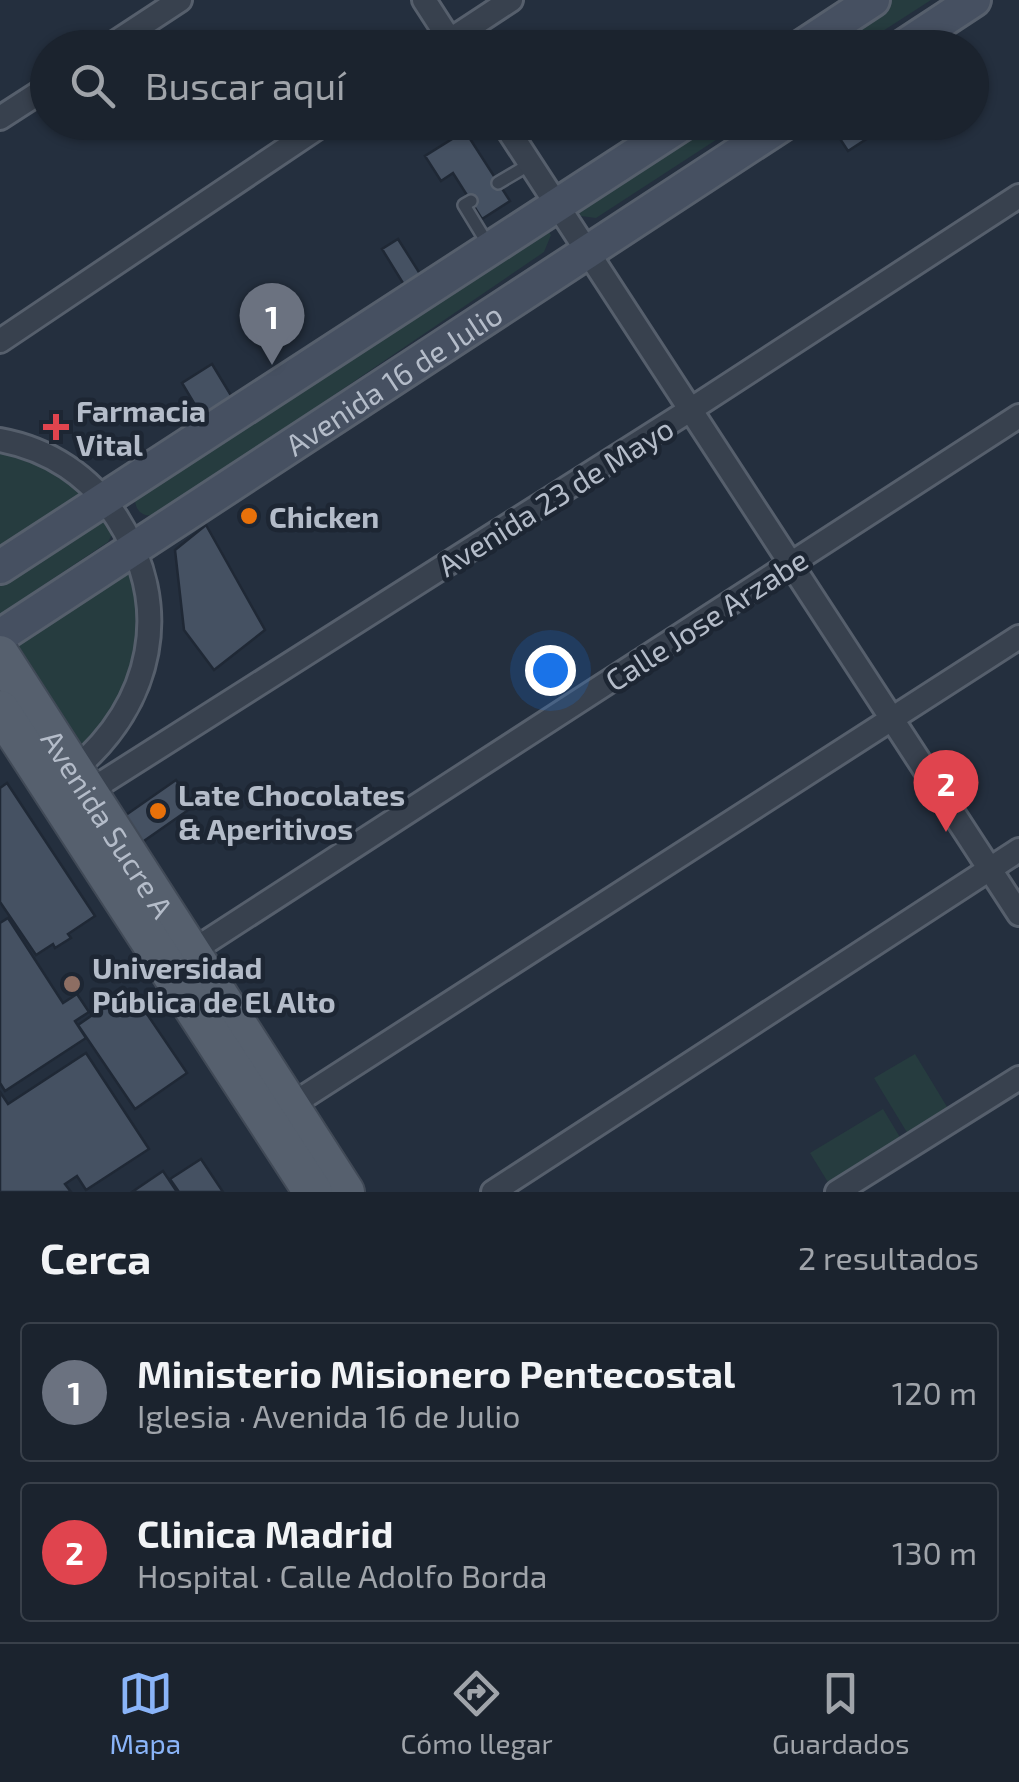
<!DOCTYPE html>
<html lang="es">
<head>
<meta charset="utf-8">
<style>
	:root { --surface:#1b232e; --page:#242b36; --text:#f1f3f6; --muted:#a0a4aa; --line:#39404a; --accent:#8ab4f8 }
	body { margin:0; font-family:"Exo 2",sans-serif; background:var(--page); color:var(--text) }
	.you { position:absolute; left:550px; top:670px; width:35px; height:35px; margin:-25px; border:8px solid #fff; border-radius:50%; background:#1a73e8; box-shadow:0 0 0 15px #1a73e833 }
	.badge { display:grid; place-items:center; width:65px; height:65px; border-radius:50%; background:var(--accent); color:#fff; font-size:32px; font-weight:700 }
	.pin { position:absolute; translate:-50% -82px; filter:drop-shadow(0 2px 5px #0008) }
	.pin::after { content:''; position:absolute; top:52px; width:35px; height:30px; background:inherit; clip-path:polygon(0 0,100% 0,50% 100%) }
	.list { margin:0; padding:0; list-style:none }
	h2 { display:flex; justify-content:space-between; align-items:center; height:130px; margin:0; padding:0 40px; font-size:42px }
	h2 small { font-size:32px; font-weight:400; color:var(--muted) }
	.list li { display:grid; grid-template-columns:65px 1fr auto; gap:30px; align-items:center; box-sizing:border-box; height:140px; margin:0 20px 20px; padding:0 20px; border:2px solid var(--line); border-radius:10px }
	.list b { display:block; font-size:38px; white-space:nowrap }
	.list p { margin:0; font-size:32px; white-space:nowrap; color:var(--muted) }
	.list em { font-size:32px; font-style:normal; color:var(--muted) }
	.icon { flex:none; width:55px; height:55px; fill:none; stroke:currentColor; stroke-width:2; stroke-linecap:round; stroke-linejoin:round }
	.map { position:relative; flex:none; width:1019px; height:1192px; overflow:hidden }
	.search { position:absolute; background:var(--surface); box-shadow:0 2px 8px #0004; left:30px; right:30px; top:30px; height:110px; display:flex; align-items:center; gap:25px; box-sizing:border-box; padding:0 35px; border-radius:55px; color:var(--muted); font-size:38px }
	.sheet { height:450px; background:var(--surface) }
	nav { display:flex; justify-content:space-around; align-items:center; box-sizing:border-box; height:140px; border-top:2px solid var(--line); background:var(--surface); font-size:28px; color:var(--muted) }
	nav a { display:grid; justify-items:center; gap:5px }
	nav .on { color:var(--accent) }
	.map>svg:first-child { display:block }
	.green { fill:#263c3f }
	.building { fill:#455162; stroke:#1f2835; stroke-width:2.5 }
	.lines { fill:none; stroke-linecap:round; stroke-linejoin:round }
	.lane-casing { stroke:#565f6c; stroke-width:16 }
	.street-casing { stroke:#565f6c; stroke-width:28 }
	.secondary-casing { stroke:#565f6c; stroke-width:38 }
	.primary-casing { stroke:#414a57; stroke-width:42 }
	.lane { stroke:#38414e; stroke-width:11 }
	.street { stroke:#38414e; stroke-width:22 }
	.secondary { stroke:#465061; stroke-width:32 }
	.primary { stroke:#56606e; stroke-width:38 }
	.health-dot { fill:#e0444e; stroke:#1d2633; stroke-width:4 }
	.food-dot { fill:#e8710a; stroke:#1d2633; stroke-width:4 }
	.education-dot { fill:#8d6e63; stroke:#1d2633; stroke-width:4 }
	.labels { text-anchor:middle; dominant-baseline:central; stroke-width:9; stroke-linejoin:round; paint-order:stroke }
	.street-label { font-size:30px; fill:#b4bcc9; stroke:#1d2633 }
	.poi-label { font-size:30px; font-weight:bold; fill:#b4bcc9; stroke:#1d2633; text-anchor:start }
</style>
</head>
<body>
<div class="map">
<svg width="1019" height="1192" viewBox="0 0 1019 1192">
	<rect width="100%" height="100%" fill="#242f3e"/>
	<!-- green -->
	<path class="green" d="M879 0H931L858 47 806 48Z
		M690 123H742L596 218 581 216 576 206Z
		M545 227 551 235 544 252 158 515C144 518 134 512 135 496Z
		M0 453 38 465 83 488 82 499 0 554Z
		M102 518 111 523 113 532 108 542 0 614V582Z
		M131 568C144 641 132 699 78 751L12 641Z
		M915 1054 955 1120 914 1144 874 1078Z
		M883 1109 910 1154 834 1192 810 1153Z"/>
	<!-- building -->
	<path class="building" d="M835 122H867L874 134 848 151 831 125Z
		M465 131 510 201 482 219 453 173 441 181 425 156Z
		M398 239 422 277 406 288 382 249Z
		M212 364 235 402 204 420 182 383Z
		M206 525 265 630 214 670 184 630 175 550Z
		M176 780 194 806 141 843 123 817Z
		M7 783 95 916 68 934 71 938 55 948 53 944 36 955 0 902V788Z
		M8 918 63 1003 77 994 89 1012 75 1021 86 1038 5 1091 0 1083V923Z
		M130 989 187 1073 135 1109 78 1025Z
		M86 1053 149 1149 86 1190 77 1176 65 1184 71 1192H0V1092L8 1104Z
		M201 1159 223 1192H179L170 1179Z
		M163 1171 177 1192H132Z"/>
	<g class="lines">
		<!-- lane casing -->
		<g class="lane-casing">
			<path id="lane" d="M498 183 530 164
				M471 201 464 205 489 246"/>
		</g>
		<!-- street casing -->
		<g class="street-casing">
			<path id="street" d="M424 0 455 48
				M107 48 180 0
				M438 48 511 0
				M0 118 48 87
				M503 122 1019 914
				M0 341 326 122
				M0 440C49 449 90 476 117 518 174 607 153 703 74 770
				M88 792 690 410 1019 196
				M191 952 1019 416
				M290 1106 1019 637
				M493 1192 1019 850
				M837 1192 1019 1078"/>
		</g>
		<!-- secondary casing -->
		<g class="secondary-casing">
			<g id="secondary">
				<path d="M800 48 873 0"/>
				<path d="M901 48 974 0"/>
				<path d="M0 567 685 122"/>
				<path id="s1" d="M0 636 786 122"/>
			</g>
		</g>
		<!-- primary casing -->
		<g class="primary-casing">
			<g id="primary">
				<path id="s2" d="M0 655 345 1192"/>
				<path d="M0 710 313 1192"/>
			</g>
		</g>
		<!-- lane -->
		<use href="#lane" class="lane"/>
		<!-- street -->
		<use href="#street" class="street"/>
		<!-- secondary -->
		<use href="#secondary" class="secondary"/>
		<!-- primary -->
		<use href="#primary" class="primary"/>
	</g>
	<!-- markers -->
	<path class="health-dot" d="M51 412h10v10h10v10h-10v10h-10v-10h-10v-10h10z"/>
	<g class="food-dot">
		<circle cx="249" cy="516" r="10"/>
		<circle cx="158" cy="811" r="10"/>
	</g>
	<circle class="education-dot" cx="72" cy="984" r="10"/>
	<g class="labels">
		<!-- street labels -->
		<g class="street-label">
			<text stroke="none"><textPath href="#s1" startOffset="470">Avenida 16 de Julio</textPath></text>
			<text transform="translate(555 496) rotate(-32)">Avenida 23 de Mayo</text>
			<text transform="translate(706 619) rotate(-33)">Calle Jose Arzabe</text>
			<text stroke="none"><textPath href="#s2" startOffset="200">Avenida Sucre A</textPath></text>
		</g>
		<!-- poi labels -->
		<g class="poi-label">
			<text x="76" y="410">Farmacia<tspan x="76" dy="34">Vital</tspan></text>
			<text x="269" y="516">Chicken</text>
			<text x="178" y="794">Late Chocolates<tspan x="178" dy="34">&amp; Aperitivos</tspan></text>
			<text x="92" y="967">Universidad<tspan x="92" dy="34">Pública de El Alto</tspan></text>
		</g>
	</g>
</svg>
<div class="you"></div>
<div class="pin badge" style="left:272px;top:365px;background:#6b7280">1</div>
<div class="pin badge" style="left:946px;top:832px;background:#e0444e">2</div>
<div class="search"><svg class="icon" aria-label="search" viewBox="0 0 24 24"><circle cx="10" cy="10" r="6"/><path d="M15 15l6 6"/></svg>Buscar aquí</div>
</div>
<section class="sheet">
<h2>Cerca<small>2 resultados</small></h2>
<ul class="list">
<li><span class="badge" style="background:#6b7280">1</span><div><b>Ministerio Misionero Pentecostal</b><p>Iglesia · Avenida 16 de Julio</p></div><em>120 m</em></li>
<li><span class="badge" style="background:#e0444e">2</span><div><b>Clinica Madrid</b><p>Hospital · Calle Adolfo Borda</p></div><em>130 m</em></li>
</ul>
</section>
<nav>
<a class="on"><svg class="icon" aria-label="map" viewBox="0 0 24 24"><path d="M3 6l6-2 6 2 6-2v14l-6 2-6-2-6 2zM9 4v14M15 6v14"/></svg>Mapa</a>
<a><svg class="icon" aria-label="directions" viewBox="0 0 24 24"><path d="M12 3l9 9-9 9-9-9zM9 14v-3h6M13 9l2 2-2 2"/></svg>Cómo llegar</a>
<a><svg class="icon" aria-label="saved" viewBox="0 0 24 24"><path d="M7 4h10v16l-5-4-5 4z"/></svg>Guardados</a>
</nav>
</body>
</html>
